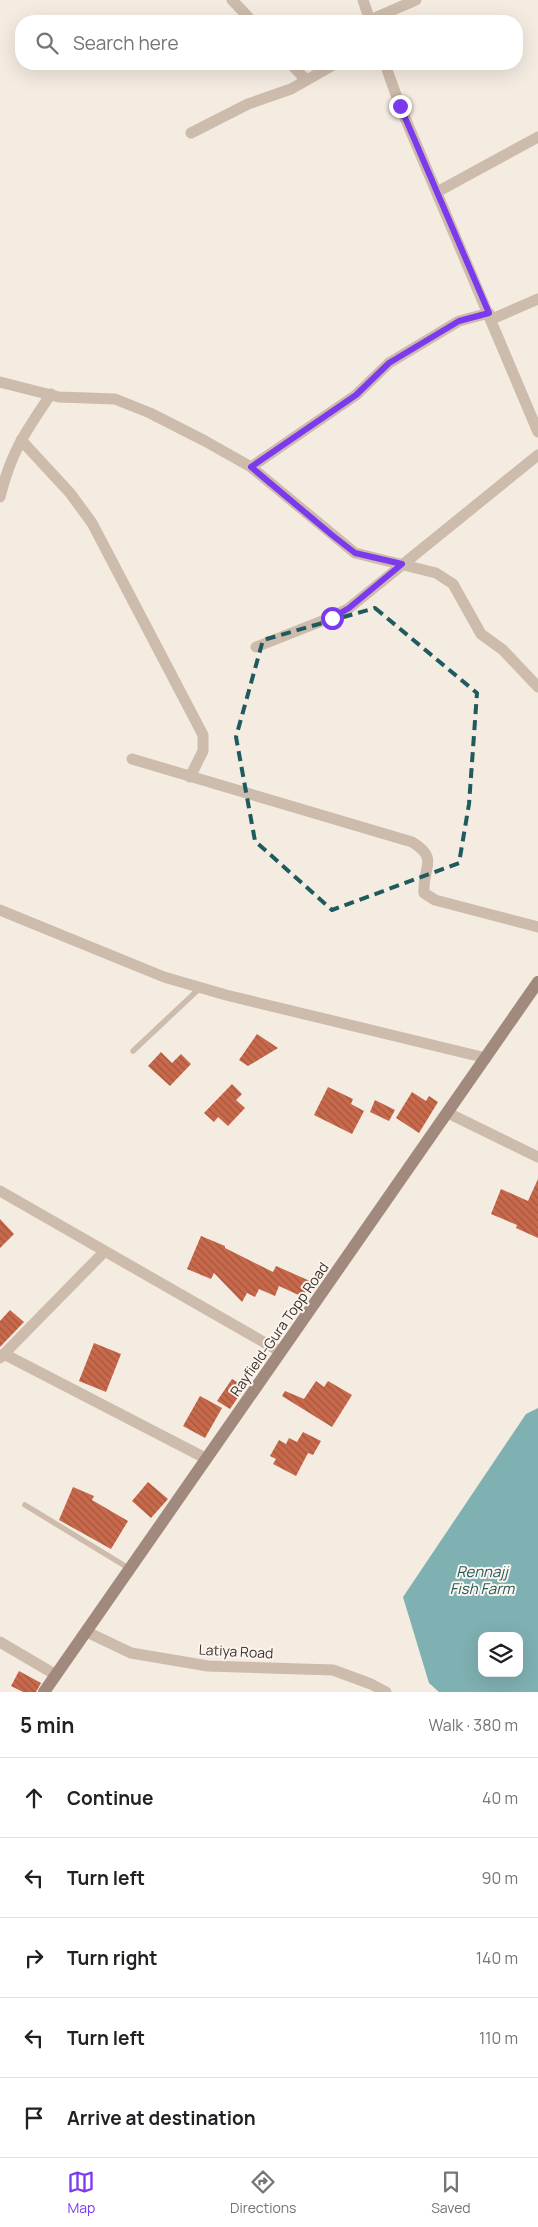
<!DOCTYPE html>
<html lang="en">
<head>
<meta charset="utf-8">
<style>
	:root { --surface:#fff; --page:#f2f2f2; --text:#202124; --muted:#757577; --line:#e0e0e0; --accent:#7c3aed }
	body { margin:0; font-family:Manrope,sans-serif; background:var(--page); color:var(--text) }
	.controls { position:absolute; right:15px; bottom:15px; display:grid; overflow:hidden; border-radius:10px; box-shadow:0 5px 20px #0002 }
	.controls button { width:45px; height:45px; display:grid; place-items:center; padding:0; border:0; border-bottom:1px solid var(--line); background:var(--surface); color:var(--text); font:25px sans-serif }
	.stop { position:absolute; width:15px; height:15px; margin:-11px; border:4px solid #7c3aed; border-radius:50%; background:#fff }
	.stop.end { background:#7c3aed; border-color:#fff; box-shadow:0 1px 5px #0008 }
	.list { margin:0; padding:0; list-style:none }
	h2 { display:flex; justify-content:space-between; align-items:center; height:65px; margin:0; padding:0 20px; font-size:21px }
	h2 small { font-size:16px; font-weight:400; color:var(--muted) }
	.list li { display:grid; grid-template-columns:32px 1fr auto; gap:15px; align-items:center; box-sizing:border-box; height:80px; padding:0 20px; border-top:1px solid var(--line) }
	.list b { display:block; font-size:19px; white-space:nowrap }
	.list em { font-size:16px; font-style:normal; color:var(--muted) }
	.icon { flex:none; width:28px; height:28px; fill:none; stroke:currentColor; stroke-width:2; stroke-linecap:round; stroke-linejoin:round }
	.map { position:relative; flex:none; width:538px; height:1692px; overflow:hidden }
	.search { position:absolute; background:var(--surface); box-shadow:0 5px 20px #0002; left:15px; right:15px; top:15px; height:55px; display:flex; align-items:center; gap:12px; box-sizing:border-box; padding:0 18px; border-radius:20px; color:var(--muted); font-size:19px }
	.sheet { height:465px; background:var(--surface) }
	nav { display:flex; justify-content:space-around; align-items:center; box-sizing:border-box; height:70px; border-top:1px solid var(--line); background:var(--surface); font-size:14px; color:var(--muted) }
	nav a { display:grid; justify-items:center; gap:2px }
	nav .on { color:var(--accent) }
	.map>svg:first-child { display:block }
	.water { fill:#7fb0b2; fill-rule:evenodd }
	.building { fill:url(#building-back-hatch) }
	.lines { fill:none; stroke-linecap:round; stroke-linejoin:round }
	.lane { stroke:#cdbbac; stroke-width:5.5 }
	.street { stroke:#cdbbac; stroke-width:11 }
	.secondary { stroke:#a18a7d; stroke-width:12 }
	.route { stroke:#7c3aed; stroke-width:6 }
	.marked { fill:none; stroke:#1f5a5e; stroke-width:4; stroke-dasharray:10 6; stroke-linejoin:round }
	.labels { text-anchor:middle; dominant-baseline:central; stroke-width:4; stroke-linejoin:round; paint-order:stroke }
	.street-label { font-size:14px; fill:#3b302b; stroke:#fbf5ee }
	.water-label { font-size:15px; font-style:italic; fill:#1f5a5e; stroke:#fbf5ee }
</style>
</head>
<body>
<div class="map">
<svg width="538" height="1692" viewBox="0 0 538 1692">
	<defs>
		<pattern id="building-back-hatch" width="6" height="6" patternUnits="userSpaceOnUse" patternTransform="scale(1.25)"><rect width="6" height="6" fill="#c8694b"/><path d="M-1 5l2 2M0 0l6 6M5-1l2 2" fill="none" stroke="#a4573f"/></pattern>
	</defs>
	<rect width="100%" height="100%" fill="#f4ebe1"/>
	<!-- water -->
	<path class="water" d="M538 1408V1692H439L429 1683 403 1597 526 1414ZM482 1636H519V1673H482Z"/>
	<!-- building -->
	<path class="building" d="M257 1034 278 1048 248 1066 239 1060Z
		M161 1052 172 1063 181 1054 191 1064 170 1086 148 1066Z
		M232 1084 242 1094 236 1100 245 1108 228 1126 218 1117 214 1122 204 1113Z
		M328 1087 353 1099 351 1104 364 1111 352 1134 314 1115Z
		M412 1092 426 1101 429 1096 438 1102 419 1133 396 1118Z
		M375 1100 395 1110 389 1121 370 1112Z
		M538 1179V1238L516 1228 517 1225 491 1214 501 1189 528 1201Z
		M0 1219 14 1234 0 1248Z
		M201 1236 225 1246V1248L273 1272 276 1266 310 1281 303 1297 279 1286 275 1296 259 1289 255 1297 247 1293 242 1302 214 1273 211 1279 187 1269Z
		M10 1310 24 1322 0 1347V1321Z
		M94 1343 121 1354 106 1392 79 1381Z
		M232 1379 245 1387 230 1409 217 1401Z
		M316 1381 324 1387 328 1381 352 1395 332 1427 282 1396 285 1391 304 1399Z
		M200 1396 222 1408 205 1438 183 1426Z
		M303 1432 321 1441 313 1455 308 1453 296 1476 273 1464 276 1459 270 1456 279 1440 286 1444 289 1438 297 1442Z
		M148 1482 168 1499 151 1518 132 1501Z
		M73 1487 94 1496 92 1500 128 1521 111 1549 59 1520Z
		M19 1671 41 1683 36 1692H23L11 1686Z"/>
	<g class="lines">
		<!-- lane -->
		<path class="lane" d="M133 1051 200 988
			M25 1505 130 1569"/>
		<!-- street -->
		<path class="street" d="M232 0 252 21
			M363 0 370 21
			M370 20 416 0
			M291 64 306 80
			M385 64 400 106 538 432
			M191 133 248 104 291 89 335 64
			M437 192 538 137
			M492 319 538 299
			M0 382 59 397 115 399 150 413 205 441 251 467 355 553 436 573 453 584 481 634 503 650 538 687
			M21 440 70 493 92 523 203 735V751L190 777
			M251 467 356 395 389 363 459 321 489 313
			M0 497C11 452 26 431 51 394
			M256 647 332 617 349 608 538 455
			M132 759 412 842C440 859 422 867 424 893L435 900 538 927
			M0 910 164 977 226 995 486 1058
			M448 1113 538 1157
			M0 1191 281 1352
			M4 1354 207 1459
			M0 1358 105 1251
			M87 1632 131 1653 208 1666 333 1670 371 1684 386 1692
			M0 1642 56 1675"/>
		<!-- secondary -->
		<path class="secondary" d="M44 1692 538 982"/>
	</g>
	<g class="lines">
		<!-- route -->
		<path class="route" d="M332 618 349 608 402 564 355 553 332 535 251 467 356 395 389 363 459 321 489 313 400 106"/>
	</g>
	<!-- marked area -->
	<path class="marked" d="M375 608 477 693 469 804 459 863 332 910 255 841 236 737 263 640Z"/>
	<g class="labels">
		<!-- street labels -->
		<g class="street-label">
			<text transform="translate(279 1329) rotate(-55)">Rayfield-Gura Topp Road</text>
			<text transform="translate(236 1651) rotate(3)">Latiya Road</text>
		</g>
		<!-- water labels -->
		<g class="water-label">
			<text x="482" y="1571">Rennajj<tspan x="482" dy="17">Fish Farm</tspan></text>
		</g>
	</g>
</svg>
<div class="controls">
<button><svg class="icon" aria-label="layers" viewBox="0 0 24 24"><path d="M12 4l9 5-9 5-9-5zM3 14l9 5 9-5"/></svg></button>
</div>
<div class="stop" style="left:332px;top:618px"></div>
<div class="stop end" style="left:400px;top:106px"></div>
<div class="search"><svg class="icon" aria-label="search" viewBox="0 0 24 24"><circle cx="10" cy="10" r="6"/><path d="M15 15l6 6"/></svg>Search here</div>
</div>
<section class="sheet">
<h2>5 min<small>Walk · 380 m</small></h2>
<ul class="list">
<li><svg class="icon" aria-label="ahead" viewBox="0 0 24 24"><path d="M12 20V5M6 11l6-6 6 6"/></svg><div><b>Continue</b></div><em>40 m</em></li>
<li><svg class="icon" aria-label="left" viewBox="0 0 24 24"><path d="M17 20v-9H6M10 6l-5 5 5 5"/></svg><div><b>Turn left</b></div><em>90 m</em></li>
<li><svg class="icon" aria-label="right" viewBox="0 0 24 24"><path d="M7 20v-9h11M14 6l5 5-5 5"/></svg><div><b>Turn right</b></div><em>140 m</em></li>
<li><svg class="icon" aria-label="left" viewBox="0 0 24 24"><path d="M17 20v-9H6M10 6l-5 5 5 5"/></svg><div><b>Turn left</b></div><em>110 m</em></li>
<li><svg class="icon" aria-label="arrive" viewBox="0 0 24 24"><path d="M6 21V4h12l-3 4 3 4H6"/></svg><div><b>Arrive at destination</b></div></li>
</ul>
</section>
<nav>
<a class="on"><svg class="icon" aria-label="map" viewBox="0 0 24 24"><path d="M3 6l6-2 6 2 6-2v14l-6 2-6-2-6 2zM9 4v14M15 6v14"/></svg>Map</a>
<a><svg class="icon" aria-label="directions" viewBox="0 0 24 24"><path d="M12 3l9 9-9 9-9-9zM9 14v-3h6M13 9l2 2-2 2"/></svg>Directions</a>
<a><svg class="icon" aria-label="saved" viewBox="0 0 24 24"><path d="M7 4h10v16l-5-4-5 4z"/></svg>Saved</a>
</nav>
</body>
</html>
